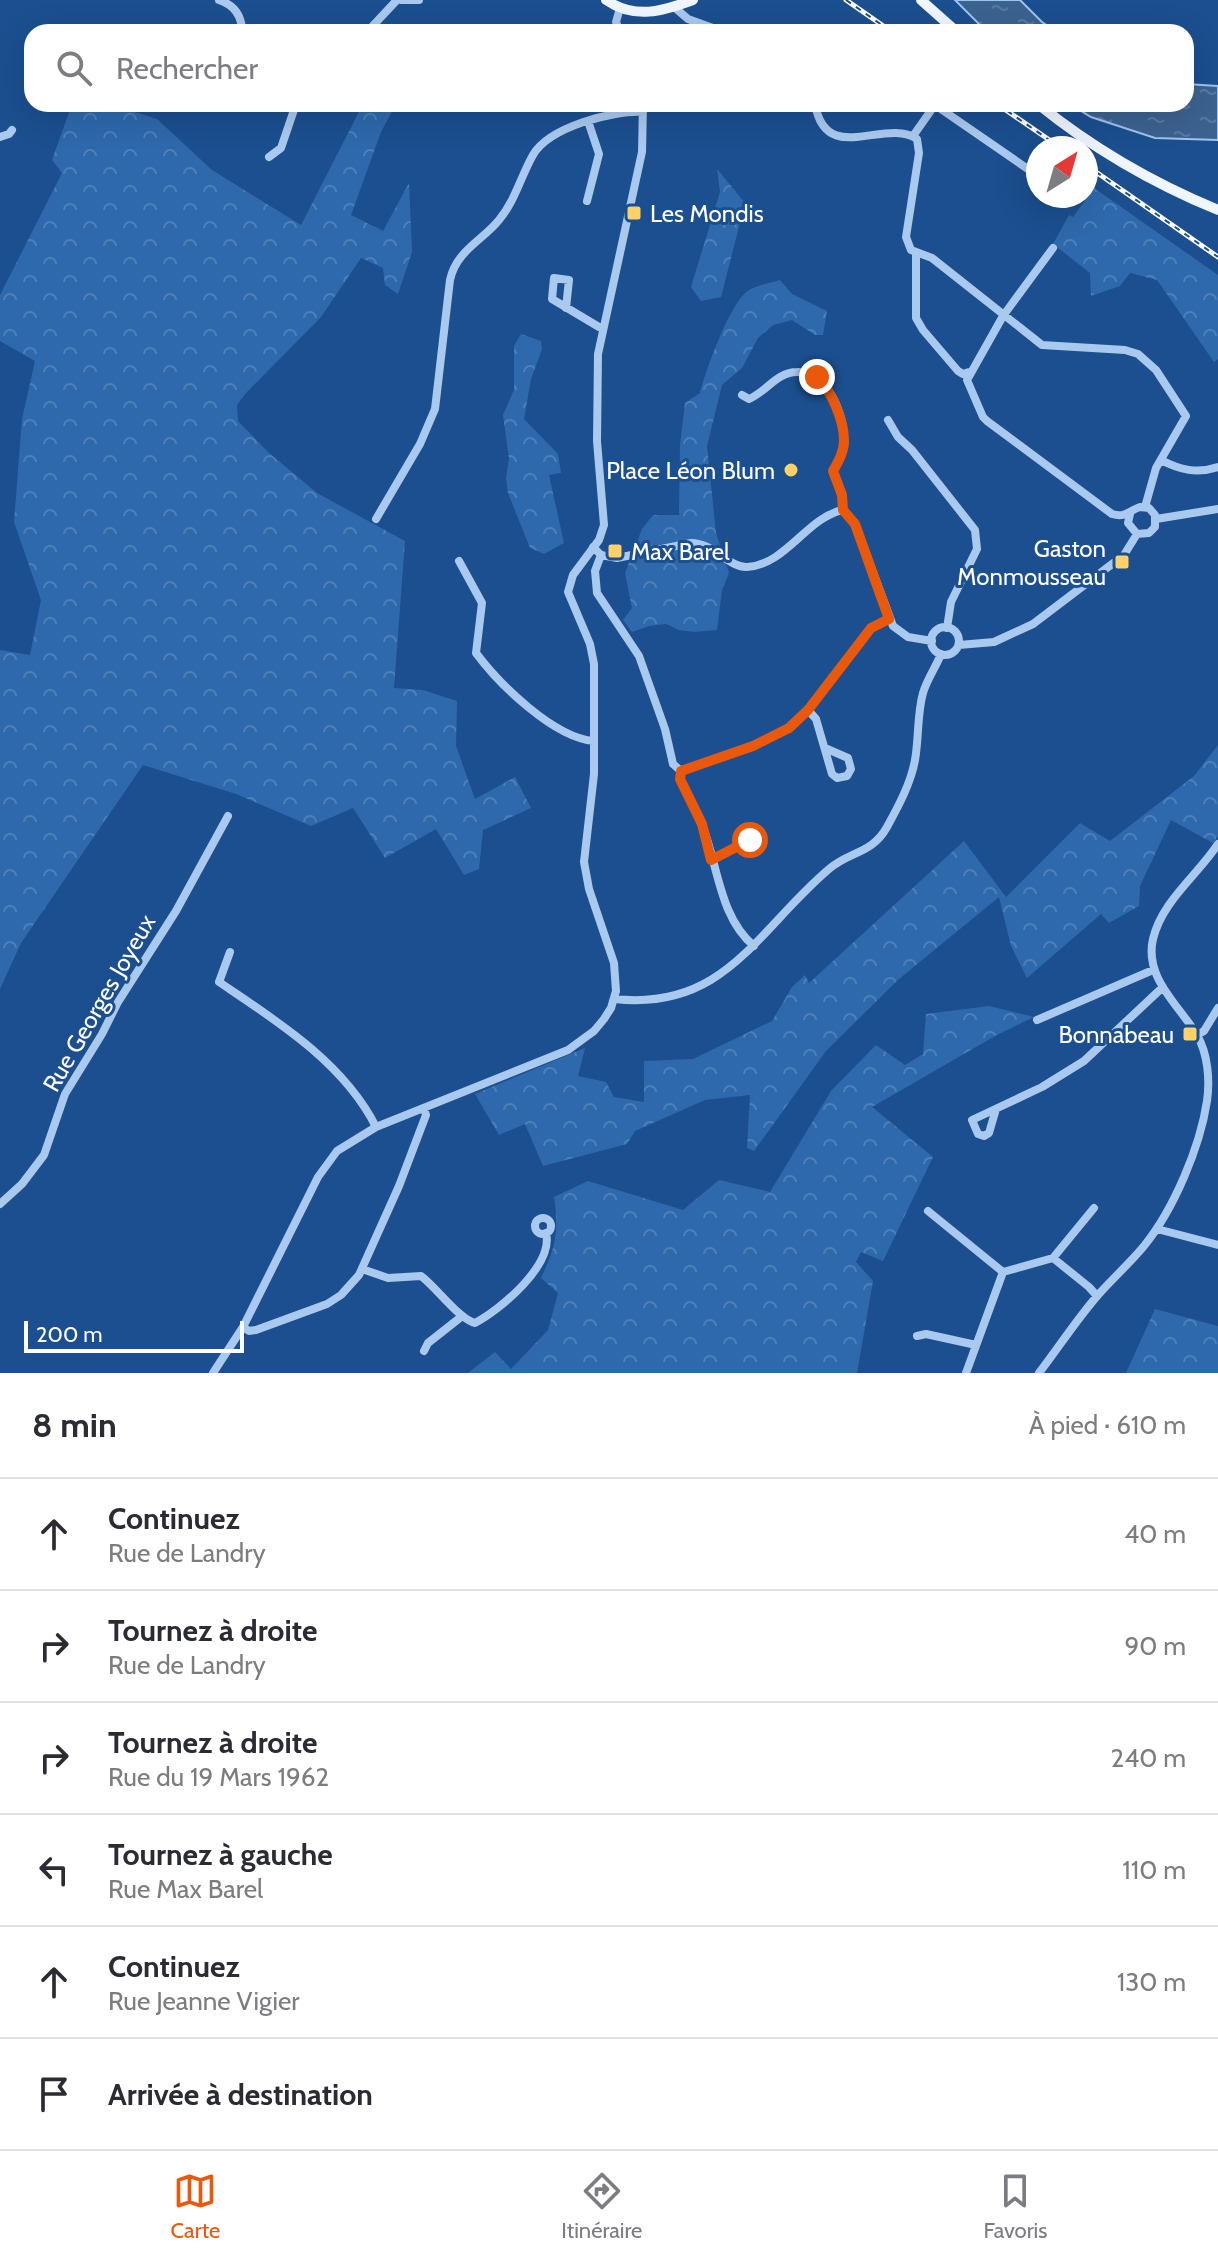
<!DOCTYPE html>
<html lang="fr">
<head>
<meta charset="utf-8">
<style>
	:root { --surface:#fff; --page:#f2f2f3; --text:#2b2b33; --muted:#7c7c81; --line:#e1e1e2; --accent:#ea580c }
	body { margin:0; font-family:Cabin,sans-serif; background:var(--page); color:var(--text) }
	.compass { position:absolute; left:1026px; top:136px; width:72px; height:72px; border-radius:50%; background:var(--surface); box-shadow:0 8px 32px #0002; rotate:37deg }
	.scale { position:absolute; left:24px; bottom:20px; width:220px; box-sizing:border-box; padding-left:8px; border:4px solid #fff; border-top:0; font-size:22px; line-height:28px; white-space:nowrap; color:#fff; -webkit-text-stroke:6px #1b4f8f; paint-order:stroke }
	.stop { position:absolute; width:24px; height:24px; margin:-18px; border:6px solid #ea580c; border-radius:50%; background:#fff }
	.stop.end { background:#ea580c; border-color:#fff; box-shadow:0 2px 8px #0008 }
	.list { margin:0; padding:0; list-style:none }
	h2 { display:flex; justify-content:space-between; align-items:center; height:104px; margin:0; padding:0 32px; font-size:34px }
	h2 small { font-size:26px; font-weight:400; color:var(--muted) }
	.list li { display:grid; grid-template-columns:52px 1fr auto; gap:24px; align-items:center; box-sizing:border-box; height:112px; padding:0 32px; border-top:2px solid var(--line) }
	.list b { display:block; font-size:30px; white-space:nowrap }
	.list p { margin:0; font-size:26px; white-space:nowrap; color:var(--muted) }
	.list em { font-size:26px; font-style:normal; color:var(--muted) }
	.icon { flex:none; width:44px; height:44px; fill:none; stroke:currentColor; stroke-width:2; stroke-linecap:round; stroke-linejoin:round }
	.map { position:relative; flex:none; width:1218px; height:1373px; overflow:hidden }
	.search { position:absolute; background:var(--surface); box-shadow:0 8px 32px #0002; left:24px; right:24px; top:24px; height:88px; display:flex; align-items:center; gap:20px; box-sizing:border-box; padding:0 28px; border-radius:24px; color:var(--muted); font-size:30px }
	.sheet { height:776px; background:var(--surface) }
	nav { display:flex; justify-content:space-around; align-items:center; box-sizing:border-box; height:112px; border-top:2px solid var(--line); background:var(--surface); font-size:22px; color:var(--muted) }
	nav a { display:grid; justify-items:center; gap:4px }
	nav .on { color:var(--accent) }
	.map>svg:first-child { display:block }
	.forest { fill:url(#forest-crowns) }
	.water { fill:url(#water-ripples); stroke:#9cc4f0; stroke-width:2 }
	.lines { fill:none; stroke-linecap:round; stroke-linejoin:round }
	.minor { stroke:#a9c9ee; stroke-width:8 }
	.major { stroke:#f0f6ff; stroke-width:10 }
	.rail-casing { stroke:#fff; stroke-width:5 }
	.rail { stroke:#1b4f8f; stroke-width:2; stroke-dasharray:6; stroke-linecap:butt }
	.route { stroke:#ea580c; stroke-width:10 }
	.poi-dot { fill:#ffd166; stroke:#1b4f8f; stroke-width:3 }
	.labels { text-anchor:middle; dominant-baseline:central; stroke-width:6; stroke-linejoin:round; paint-order:stroke }
	.poi-label { font-size:24px; fill:#fff; stroke:#1b4f8f; text-anchor:end }
	.street-label { font-size:24px; fill:#fff; stroke:#1b4f8f }
</style>
</head>
<body>
<div class="map">
<svg width="1218" height="1373" viewBox="0 0 1218 1373">
	<defs>
		<pattern id="forest-crowns" width="20" height="18" patternUnits="userSpaceOnUse" patternTransform="scale(2)"><rect width="20" height="18" fill="#2e69ad"/><path d="M2 6a3 3 0 1 1 6 0M12 15a3 3 0 1 1 6 0" fill="none" stroke="#4d80b9"/></pattern>
		<pattern id="water-ripples" width="26" height="14" patternUnits="userSpaceOnUse" patternTransform="scale(2)"><rect width="26" height="14" fill="#3c6290"/><path d="M2 4q2-2 4 0t4 0M15 11q2-2 4 0t4 0" fill="none" stroke="#597aa1"/></pattern>
	</defs>
	<rect width="100%" height="100%" fill="#1b4f8f"/>
	<!-- forest -->
	<path class="forest" d="M72 104H109L157 119 212 170 301 225 363 104H396L381 132 351 215 383 231 409 183 412 252 398 294 385 285 383 268 361 258 321 317 246 393 237 405 238 421 268 452 317 493 405 541 394 688 423 690 457 701 456 746 475 799 515 777 531 808 483 830 479 869 464 875 436 829 385 858 353 808 311 826 236 794 143 765 21 943 0 989V650L30 655 41 600 14 522 22 419 35 361 0 341V295L62 173 52 160Z
		M717 169 745 203 721 297 701 301 691 287 720 192Z
		M1094 188 1218 275V359L1214 362 1157 280 1130 273 1120 286 1091 296 1090 273 1053 244 1069 215 1073 217Z
		M780 280 792 294 827 311 823 335H815L792 320 773 325 758 338 742 368 722 385 707 446 716 533 729 573 722 590 717 630 694 632 679 630 666 624 649 626 632 632 623 620 632 608 625 573 642 529 653 515H679L680 445 685 403 700 393C706 370 730 302 749 290 758 285 770 283 780 280Z
		M521 334 541 341 542 349 531 379 524 419 558 454 561 473 549 475 564 543 544 554 530 548 508 493 506 478 509 459 503 415 514 390V346Z
		M1218 745V836L1213 843 1171 820 1140 886 1139 906 1109 923 1101 914 1027 978 1011 946 999 897 899 979 826 1051 754 1151 747 1148 750 1095 705 1100 635 1131 627 1144 543 1166 525 1124 499 1135 475 1094 585 1048 578 1076 606 1082 614 1097 644 1102V1061L693 1059 772 1021 792 987 805 975 809 983 964 841 1006 897 1080 823 1110 841 1194 776Z
		M989 1006 1034 1017 995 1036 872 1107 933 1157 883 1261 861 1252 856 1262 873 1281 857 1373H468L495 1352 511 1369 548 1330 558 1293 541 1278C556 1246 559 1232 554 1197L588 1181 683 1210 719 1180 770 1192 831 1091 876 1045 905 1065 923 1054 926 1014Z
		M1155 1309 1218 1326V1373H1126Z"/>
	<!-- water -->
	<path class="water" d="M955 0H1020L1042 22 1057 32H987Z
		M1186 84 1218 86V140L1155 138 1091 117 1070 104H1186Z"/>
	<g class="lines">
		<!-- minor -->
		<path class="minor" d="M219 0C234 5 242 15 242 32
			M401 0H419
			M674 7 688 19 724 32
			M620 8 616 22 620 32
			M367 32 397 0
			M815 104C826 167 885 117 917 139L919 153 906 237 911 250 932 258 1042 345 1125 350 1138 354 1156 370 1186 416 1156 468 1145 507
			M913 136 932 109 938 107 1038 176
			M0 137 9 134 12 130
			M269 157 281 148 296 104
			M587 201 599 154 588 121
			M1053 248 1003 316 967 380 983 417 987 421 1112 514C1126 518 1128 511 1140 507L1149 508 1155 515V527L1149 533 1137 534 1128 523 1130 514
			M916 252V318L923 330 958 371 963 374 969 372
			M566 308 569 280 554 278 552 299 599 327 603 328
			M742 395 749 399C766 392 777 372 797 372 828 371 845 416 844 442 844 453 838 462 833 471L842 495 843 510
			M888 420 898 437 912 450 975 530 977 549 951 602 947 628
			M1161 460C1180 470 1197 474 1218 467
			M376 519 420 444 435 409 450 280C456 251 482 241 499 220 515 201 521 176 533 155 549 127 613 110 643 112
			M1156 519 1218 509
			M593 547 601 555 617 558 691 543C714 543 729 568 747 567 786 565 807 517 843 510L855 524 893 626 908 637 932 641
			M601 555 595 571 597 593 639 656 665 729 673 764 681 771
			M459 561 482 603 476 653C499 684 554 738 594 741
			M931 641a14 14 0 1 1 28 0a14 14 0 1 1-28 0Z
			M959 645 994 642 1033 624 1124 555 1137 534
			M808 710 816 719 832 774 837 778 847 776 851 769 848 758 825 748
			M681 771 753 746 789 728 808 710 871 628 889 619
			M681 771 680 779C687 794 696 809 702 825 718 864 719 917 754 946
			M711 860 758 836
			M230 952 219 982C277 1021 344 1063 376 1127
			M615 999C725 1011 757 930 829 869 850 851 872 854 887 827 898 807 911 783 915 760 919 738 917 714 923 693 927 679 936 667 941 654
			M1037 1020 1153 970
			M1197 1035 1204 1031 1218 1008
			M996 1109 989 1133 984 1136 978 1134 972 1120 1042 1087 1084 1061 1163 987
			M0 1204 22 1184 44 1155 65 1094 102 1034 118 1002 176 911 228 816
			M928 1211 1003 1272
			M535 1226a8 8 0 1 1 16 0a8 8 0 1 1-16 0Z
			M1157 1229 1218 1245
			M1053 1258 1094 1208
			M362 1269 388 1278 421 1276C436 1287 460 1320 475 1323 500 1310 554 1265 546 1233
			M243 1327 249 1331 256 1330 327 1304 341 1295 359 1275 399 1186 426 1115 424 1108
			M917 1336 926 1334 976 1345
			M424 1351 428 1343 461 1317
			M213 1373 243 1327 318 1177 337 1151 376 1127 568 1050 594 1031 604 1019 611 1008 616 991 614 963 589 889 584 862 594 774V664L590 644 568 592 573 575 599 540 604 525 597 441 598 354 642 152 643 104
			M966 1373 1003 1272 1053 1258 1089 1287 1097 1296
			M1039 1373C1059 1347 1077 1319 1098 1295 1113 1278 1130 1263 1144 1246 1174 1209 1200 1147 1207 1101 1210 1080 1208 1054 1197 1035 1179 1005 1144 978 1153 939 1162 901 1197 876 1218 844"/>
		<!-- major -->
		<path class="major" d="M606 0C635 20 663 11 693 0
			M921 0 957 32
			M1038 104C1091 147 1155 184 1218 210"/>
		<!-- rail casing -->
		<g class="rail-casing">
			<path id="rail" d="M846 0 892 32
				M997 104 1061 148
				M1086 165 1218 257"/>
		</g>
		<!-- rail -->
		<use href="#rail" class="rail"/>
	</g>
	<g class="lines">
		<!-- route -->
		<path class="route" d="M750 840 711 860 702 824 680 779 681 771 753 746 789 728 808 710 871 628 889 619 855 524 843 510 842 495 833 471C838 462 844 452 844 441 844 420 832 392 817 377"/>
	</g>
	<!-- markers -->
	<g class="poi-dot">
		<rect x="626" y="205" width="16" height="16" rx="4"/>
		<circle cx="791" cy="470" r="8"/>
		<rect x="607" y="543" width="16" height="16" rx="4"/>
		<rect x="1114" y="554" width="16" height="16" rx="4"/>
		<rect x="1182" y="1026" width="16" height="16" rx="4"/>
	</g>
	<g class="labels">
		<!-- poi labels -->
		<g class="poi-label">
			<text x="650" y="213" text-anchor="start">Les Mondis</text>
			<text x="775" y="470">Place Léon Blum</text>
			<text x="1106" y="548">Gaston<tspan x="1106" dy="28">Monmousseau</tspan></text>
			<text x="631" y="551" text-anchor="start">Max Barel</text>
			<text x="1174" y="1034">Bonnabeau</text>
		</g>
		<!-- street labels -->
		<g class="street-label">
			<text transform="translate(99 1003) rotate(-60)">Rue Georges Joyeux</text>
		</g>
	</g>
</svg>
<svg class="compass" viewBox="-18 -18 36 36"><path d="M0-13l5 13h-10z" fill="#e53935"/><path d="M0 13l5-13h-10z" fill="#7c7c81"/></svg>
<div class="scale">200 m</div>
<div class="stop" style="left:750px;top:840px"></div>
<div class="stop end" style="left:817px;top:377px"></div>
<div class="search"><svg class="icon" aria-label="search" viewBox="0 0 24 24"><circle cx="10" cy="10" r="6"/><path d="M15 15l6 6"/></svg>Rechercher</div>
</div>
<section class="sheet">
<h2>8 min<small>À pied · 610 m</small></h2>
<ul class="list">
<li><svg class="icon" aria-label="ahead" viewBox="0 0 24 24"><path d="M12 20V5M6 11l6-6 6 6"/></svg><div><b>Continuez</b><p>Rue de Landry</p></div><em>40 m</em></li>
<li><svg class="icon" aria-label="right" viewBox="0 0 24 24"><path d="M7 20v-9h11M14 6l5 5-5 5"/></svg><div><b>Tournez à droite</b><p>Rue de Landry</p></div><em>90 m</em></li>
<li><svg class="icon" aria-label="right" viewBox="0 0 24 24"><path d="M7 20v-9h11M14 6l5 5-5 5"/></svg><div><b>Tournez à droite</b><p>Rue du 19 Mars 1962</p></div><em>240 m</em></li>
<li><svg class="icon" aria-label="left" viewBox="0 0 24 24"><path d="M17 20v-9H6M10 6l-5 5 5 5"/></svg><div><b>Tournez à gauche</b><p>Rue Max Barel</p></div><em>110 m</em></li>
<li><svg class="icon" aria-label="ahead" viewBox="0 0 24 24"><path d="M12 20V5M6 11l6-6 6 6"/></svg><div><b>Continuez</b><p>Rue Jeanne Vigier</p></div><em>130 m</em></li>
<li><svg class="icon" aria-label="arrive" viewBox="0 0 24 24"><path d="M6 21V4h12l-3 4 3 4H6"/></svg><div><b>Arrivée à destination</b></div></li>
</ul>
</section>
<nav>
<a class="on"><svg class="icon" aria-label="map" viewBox="0 0 24 24"><path d="M3 6l6-2 6 2 6-2v14l-6 2-6-2-6 2zM9 4v14M15 6v14"/></svg>Carte</a>
<a><svg class="icon" aria-label="directions" viewBox="0 0 24 24"><path d="M12 3l9 9-9 9-9-9zM9 14v-3h6M13 9l2 2-2 2"/></svg>Itinéraire</a>
<a><svg class="icon" aria-label="saved" viewBox="0 0 24 24"><path d="M7 4h10v16l-5-4-5 4z"/></svg>Favoris</a>
</nav>
</body>
</html>
